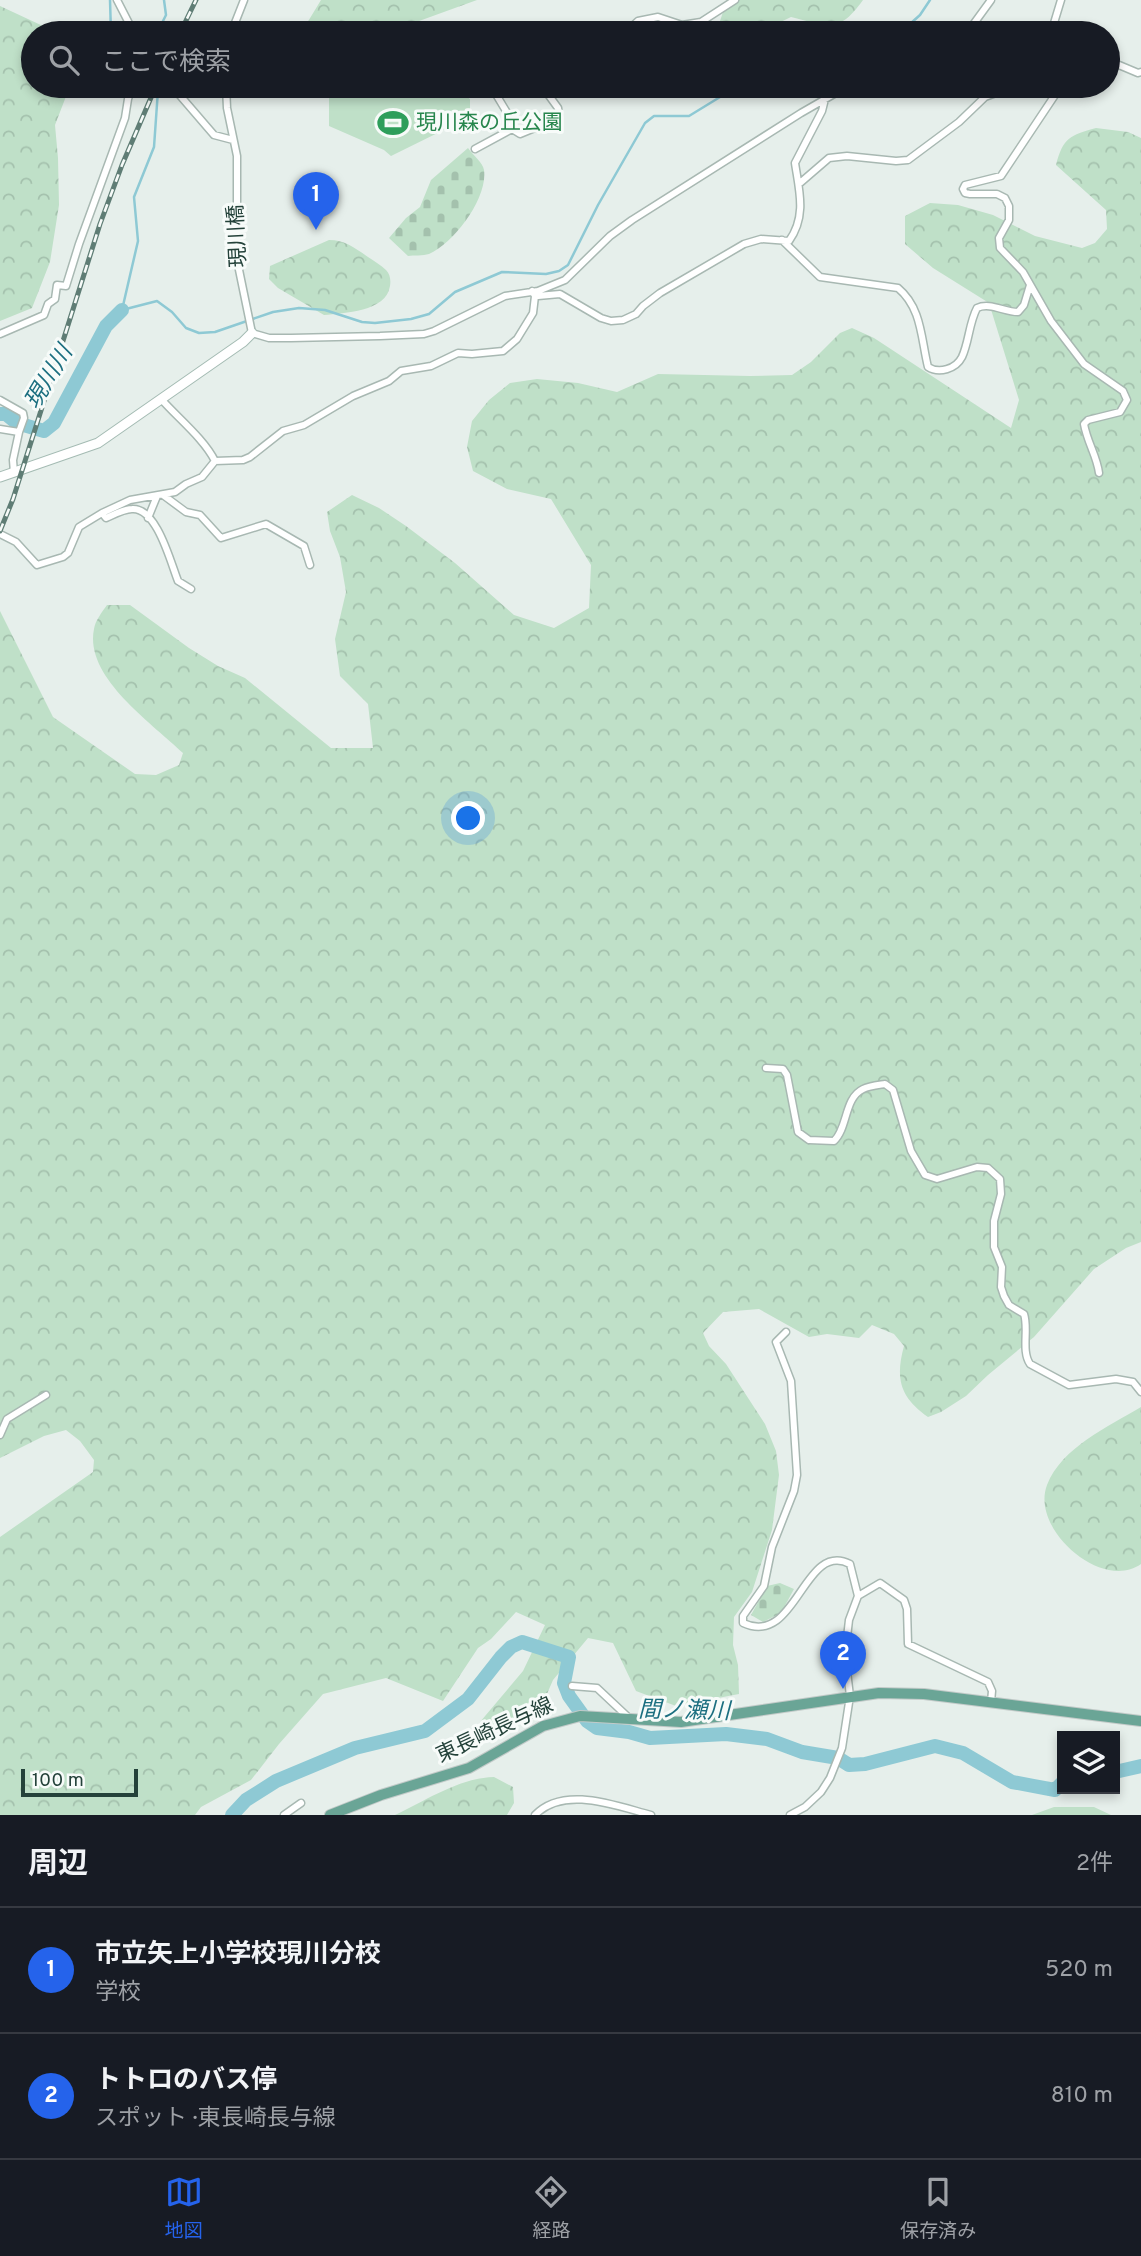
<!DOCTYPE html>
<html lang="ja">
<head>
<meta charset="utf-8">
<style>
	:root { --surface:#171b24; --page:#20242c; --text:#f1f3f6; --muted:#9ea1a6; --line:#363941; --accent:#2563eb }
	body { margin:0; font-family:Overpass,"Noto Sans JP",sans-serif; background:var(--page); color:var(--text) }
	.controls { position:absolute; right:21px; bottom:21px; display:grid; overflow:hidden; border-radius:0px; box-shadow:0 4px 10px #0003 }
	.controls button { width:63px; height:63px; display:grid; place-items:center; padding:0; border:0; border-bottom:2px solid var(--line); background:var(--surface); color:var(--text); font:35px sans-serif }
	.scale { position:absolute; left:21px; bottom:18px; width:117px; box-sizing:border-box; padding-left:7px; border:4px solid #24423a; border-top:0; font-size:19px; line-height:24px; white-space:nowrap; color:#24423a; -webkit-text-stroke:5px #f7fbf9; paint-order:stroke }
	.you { position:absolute; left:469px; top:819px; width:24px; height:24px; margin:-18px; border:5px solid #fff; border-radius:50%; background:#1a73e8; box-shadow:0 0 0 10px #1a73e833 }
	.badge { display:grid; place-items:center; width:46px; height:46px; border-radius:50%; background:var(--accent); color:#fff; font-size:23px; font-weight:700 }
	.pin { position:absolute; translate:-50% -58px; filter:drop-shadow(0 2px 4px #0008) }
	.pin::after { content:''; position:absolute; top:37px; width:24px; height:21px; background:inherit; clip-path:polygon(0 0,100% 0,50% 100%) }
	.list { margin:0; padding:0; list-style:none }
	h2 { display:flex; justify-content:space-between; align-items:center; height:91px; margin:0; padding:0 28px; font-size:30px }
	h2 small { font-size:23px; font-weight:400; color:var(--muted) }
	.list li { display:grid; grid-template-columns:46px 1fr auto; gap:21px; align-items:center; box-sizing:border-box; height:126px; padding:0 28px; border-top:2px solid var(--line) }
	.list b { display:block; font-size:26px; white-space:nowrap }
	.list p { margin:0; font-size:23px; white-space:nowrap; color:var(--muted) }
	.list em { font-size:23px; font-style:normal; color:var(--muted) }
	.icon { flex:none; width:38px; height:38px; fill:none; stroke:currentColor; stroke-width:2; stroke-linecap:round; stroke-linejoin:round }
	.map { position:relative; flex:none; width:1141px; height:1815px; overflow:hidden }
	.search { position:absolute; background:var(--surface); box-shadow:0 4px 10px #0003; left:21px; right:21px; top:21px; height:77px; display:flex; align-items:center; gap:18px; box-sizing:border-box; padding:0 24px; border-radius:38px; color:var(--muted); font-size:26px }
	.sheet { height:343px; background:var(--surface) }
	nav { display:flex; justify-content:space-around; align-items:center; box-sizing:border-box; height:98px; border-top:2px solid var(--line); background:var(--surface); font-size:19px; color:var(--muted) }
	nav a { display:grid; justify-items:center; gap:4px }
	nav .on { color:var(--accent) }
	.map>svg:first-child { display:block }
	.forest { fill:url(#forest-crowns) }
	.cemetery { fill:url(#cemetery-stones) }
	.pitch { fill:#bfe0c8 }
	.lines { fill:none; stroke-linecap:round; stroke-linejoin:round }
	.stream { stroke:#8ec9d4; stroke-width:2.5 }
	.river { stroke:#8ec9d4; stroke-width:14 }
	.street-casing { stroke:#a8b8b2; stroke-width:9 }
	.secondary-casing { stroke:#a4bbb3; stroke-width:11 }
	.primary-casing { stroke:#c2cac8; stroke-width:12 }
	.street { stroke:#fff; stroke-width:6 }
	.secondary { stroke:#fff; stroke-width:9 }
	.primary { stroke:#6aa596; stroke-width:10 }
	.rail-casing { stroke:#5f7d75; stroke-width:5 }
	.rail { stroke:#f7fbf9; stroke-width:2.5; stroke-dasharray:8; stroke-linecap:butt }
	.labels { text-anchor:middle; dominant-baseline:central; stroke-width:6; stroke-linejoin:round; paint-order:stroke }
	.leisure-label { font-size:21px; fill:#27864d; stroke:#f7fbf9; text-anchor:start }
	.street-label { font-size:21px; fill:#24423a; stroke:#f7fbf9 }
	.water-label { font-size:23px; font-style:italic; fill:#1c6f80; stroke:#f7fbf9 }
</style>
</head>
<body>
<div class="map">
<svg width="1141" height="1815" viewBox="0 0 1141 1815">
	<defs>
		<pattern id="forest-crowns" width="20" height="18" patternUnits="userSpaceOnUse" patternTransform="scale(1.75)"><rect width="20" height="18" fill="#bfe0c8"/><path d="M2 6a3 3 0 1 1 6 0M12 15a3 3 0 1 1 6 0" fill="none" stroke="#a4c1ad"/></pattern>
		<pattern id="cemetery-stones" width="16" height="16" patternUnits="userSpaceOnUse" patternTransform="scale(1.75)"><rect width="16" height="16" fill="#bfe0c8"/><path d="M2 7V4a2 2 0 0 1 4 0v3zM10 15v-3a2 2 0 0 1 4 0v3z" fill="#a4c1ad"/></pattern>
	</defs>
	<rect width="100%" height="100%" fill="#e6efeb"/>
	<!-- forest -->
	<path class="forest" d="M321 0H477L386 33H301Z
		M727 0H863C838 35 828 26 791 17L758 33H716Z
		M0 6 58 33H33V86H70L55 125 58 158 59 205 50 262 32 308 0 321Z
		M1096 128 1128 132 1141 138V1242L1126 1248 1094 1269 1034 1337 988 1375 966 1396 941 1412 928 1417C900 1397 895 1379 904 1346L894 1334 872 1325 859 1338 827 1334 809 1337 759 1309 723 1312 703 1333 709 1346 726 1364 765 1424 776 1451 779 1475 772 1530 752 1592 734 1617 733 1645 738 1665 739 1694 676 1706 636 1691 613 1643 588 1638 553 1680 537 1717 489 1736 480 1722 523 1671 545 1625 516 1612 491 1639 478 1648 443 1701 386 1678 323 1694 279 1744 251 1780 201 1807 195 1815H0V1537L93 1472 94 1460 80 1441 66 1430 44 1436 0 1458V611L53 717 135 774 156 775 179 765 183 753C152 723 84 677 94 629 95 621 102 612 107 605H130L189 648 218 666 245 678 331 748H373L368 704 340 676 335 639 346 592 340 557 330 531 327 512 352 495 379 508 406 526 455 563 514 615 554 628 589 608 591 565 551 499 507 489 473 471 467 447 472 421 489 400 510 383 537 379 578 383 617 392 658 374 750 376 792 375 811 362 840 333 852 328 874 338 1011 428 1019 400 989 303 933 268 905 244V216L930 203 958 205 993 215 1035 236 1082 248 1095 243 1107 229 1106 210 1056 165C1063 138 1070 135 1096 128Z
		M329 240C345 240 355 248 368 257 374 261 381 265 386 270 390 274 391 280 390 286 386 312 344 313 324 315L278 288 269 279 270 266Z
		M1141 1407V1564C1102 1592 1030 1529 1047 1485 1062 1447 1108 1427 1141 1407Z
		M494 1777 513 1787 514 1803 507 1815H395C427 1800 459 1778 494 1777Z
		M1054 1807H1094L1111 1815H1032Z"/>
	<!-- cemetery -->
	<path class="cemetery" d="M468 148C473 155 483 163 484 170 488 198 454 243 429 254 423 256 414 255 408 256L389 238 406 218 420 207 431 180Z
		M780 1583 794 1589 781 1613 763 1622 751 1615 767 1586Z"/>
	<!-- pitch -->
	<path class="pitch" d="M329 86H452L470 99V117L391 156 384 150 329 126Z"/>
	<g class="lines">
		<!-- stream -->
		<path class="stream" d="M110 0 111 33
			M157 33 166 15 164 0
			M900 33 920 15 930 0
			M158 90 154 147 134 197 138 241 122 310 157 301 172 312 186 328 199 333 215 332 273 312 299 308 325 310 362 322 375 323 411 319 429 314 455 292 502 272 546 274 559 271 568 265 598 205 645 123 654 116H689L738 86"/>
		<!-- river -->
		<path class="river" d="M0 414H6L17 423 44 431 54 423 106 326 122 310
			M1115 1772 1141 1766
			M232 1815 246 1800 276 1781 355 1748 425 1731 468 1699 501 1657 511 1647 522 1642 569 1657 564 1683 569 1696 587 1721 597 1728 629 1732 650 1738 726 1734 767 1739 802 1752 838 1758 849 1765 865 1764 935 1746 963 1753 1012 1782 1055 1790 1062 1783"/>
		<!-- street casing -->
		<g class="street-casing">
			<path id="street" d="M117 0 134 33
				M231 33 244 0
				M625 33 638 21 658 17 682 25 701 22 735 0
				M967 33 991 0
				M1051 33 1061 0
				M1108 66 1119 65 1138 73 1141 72
				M226 86 227 108 237 156V260L252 333 269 338H291L380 336 424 334 434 331 505 296 538 291 565 280 610 236 632 220 801 113 848 86
				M491 86 509 116 512 129 520 134 554 120 559 115 558 108 542 86
				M1061 86 1001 176 965 185 963 189 965 193 970 194H997L1005 198 1009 206V220L999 238 1000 248 1023 272 1051 321 1084 364 1123 391 1127 400 1120 412 1088 420 1084 424C1087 442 1097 456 1099 473
				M177 92 214 135 233 140
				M549 95 558 86
				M475 149 512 129
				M800 183 829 158 847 156 896 161 908 160 959 122 985 97 1015 86
				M782 240 820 277 898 288C922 308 921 339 928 367 939 374 956 369 962 357 969 342 969 323 977 308 990 302 1004 312 1018 312L1024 305 1030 285
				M538 291V296L560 294 601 318 611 321 623 320 636 314 643 306 660 293 744 244 761 239 789 241C807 216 799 190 795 163L822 111 825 99
				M0 334 44 315 48 304 55 299 57 285 66 286 79 244 125 118 128 99 132 86
				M0 400 23 413 24 418 19 432
				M162 400C179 419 204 439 215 461L243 460 250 457 283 431 304 425 353 396 389 381 401 371 431 366 458 353 472 354 503 351 517 339 533 313 535 296 532 291
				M0 429 19 432 13 460 14 473
				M163 495 186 512 200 515 221 538 266 524 304 546 310 565
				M102 513 106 518C113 515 124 509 132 509 157 507 171 564 178 581L191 589
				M148 518 157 496
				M0 534 16 542 37 565 63 557 68 553 79 527 102 513 130 500 175 492 186 484 202 477 215 461
				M766 1068 783 1069 787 1075 798 1132 809 1140 834 1141C848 1128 844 1098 863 1089 869 1086 879 1085 885 1084L893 1090 911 1151 925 1175 937 1179 977 1167 988 1168 1000 1179 1001 1194 994 1221V1247L1002 1267 1001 1287 1004 1296 1009 1305 1024 1314C1029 1329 1021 1351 1030 1364L1069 1385 1116 1379 1133 1382 1141 1392
				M786 1332 776 1342 791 1381 797 1475 794 1491 772 1547 764 1586 743 1616V1623C797 1648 803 1540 850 1564L858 1596 849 1620 845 1655 850 1696 842 1748 830 1778 821 1792 805 1807 790 1815
				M0 1435 7 1419 46 1395
				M858 1596 880 1583 904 1600 907 1609 908 1644 988 1682 992 1691 991 1702
				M572 1686 597 1688 629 1718
				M284 1815 301 1803
				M535 1815C564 1785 616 1806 651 1815"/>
		</g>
		<!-- secondary casing -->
		<g class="secondary-casing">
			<path id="secondary" d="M0 477 98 443 243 342 252 333"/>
		</g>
		<!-- primary casing -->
		<g class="primary-casing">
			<path id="primary" d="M330 1815 381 1795 469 1768 543 1726 580 1716 681 1722 879 1693 924 1694 1141 1721"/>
		</g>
		<!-- street -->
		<use href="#street" class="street"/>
		<!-- secondary -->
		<use href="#secondary" class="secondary"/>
		<!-- primary -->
		<use href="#primary" class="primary"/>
		<!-- rail casing -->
		<g class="rail-casing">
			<path id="rail" d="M180 33 196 0
				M0 531 13 499 100 224 122 165 156 86"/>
		</g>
		<!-- rail -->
		<use href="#rail" class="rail"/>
	</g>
	<!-- icons -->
	<defs>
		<g id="stadium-bare" transform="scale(2.415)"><path d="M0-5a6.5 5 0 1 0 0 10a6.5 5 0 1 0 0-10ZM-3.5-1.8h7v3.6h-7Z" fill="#2e9e5b" stroke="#f7fbf9" stroke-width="2.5" paint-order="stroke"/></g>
	</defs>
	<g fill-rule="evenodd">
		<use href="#stadium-bare" x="393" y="123"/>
	</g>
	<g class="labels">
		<!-- leisure labels -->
		<g class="leisure-label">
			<text x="416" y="123">現川森の丘公園</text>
		</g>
		<!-- street labels -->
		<g class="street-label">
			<text transform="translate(238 236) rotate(-93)">現川橋</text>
			<text transform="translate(495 1731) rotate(-25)">東長崎長与線</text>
		</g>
		<!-- water labels -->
		<g class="water-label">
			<text transform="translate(50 378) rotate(-59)">現川川</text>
			<text transform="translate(684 1712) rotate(1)">間ノ瀬川</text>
		</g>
	</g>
</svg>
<div class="controls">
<button><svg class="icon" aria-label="layers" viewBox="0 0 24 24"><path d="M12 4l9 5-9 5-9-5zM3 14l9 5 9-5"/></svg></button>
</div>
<div class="scale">100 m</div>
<div class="you"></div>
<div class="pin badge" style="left:316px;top:230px">1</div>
<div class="pin badge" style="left:843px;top:1689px">2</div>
<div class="search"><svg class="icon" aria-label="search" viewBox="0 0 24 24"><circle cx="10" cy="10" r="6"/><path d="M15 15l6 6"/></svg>ここで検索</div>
</div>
<section class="sheet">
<h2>周辺<small>2件</small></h2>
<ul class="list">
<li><span class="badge">1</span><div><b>市立矢上小学校現川分校</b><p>学校</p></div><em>520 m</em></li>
<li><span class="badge">2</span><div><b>トトロのバス停</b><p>スポット · 東長崎長与線</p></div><em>810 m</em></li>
</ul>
</section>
<nav>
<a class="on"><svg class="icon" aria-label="map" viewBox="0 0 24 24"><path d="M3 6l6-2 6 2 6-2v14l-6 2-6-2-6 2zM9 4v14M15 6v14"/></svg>地図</a>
<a><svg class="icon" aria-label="directions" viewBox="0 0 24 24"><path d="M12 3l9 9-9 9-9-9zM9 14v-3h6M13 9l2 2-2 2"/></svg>経路</a>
<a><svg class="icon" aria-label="saved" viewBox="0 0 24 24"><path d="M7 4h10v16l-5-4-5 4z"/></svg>保存済み</a>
</nav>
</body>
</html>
